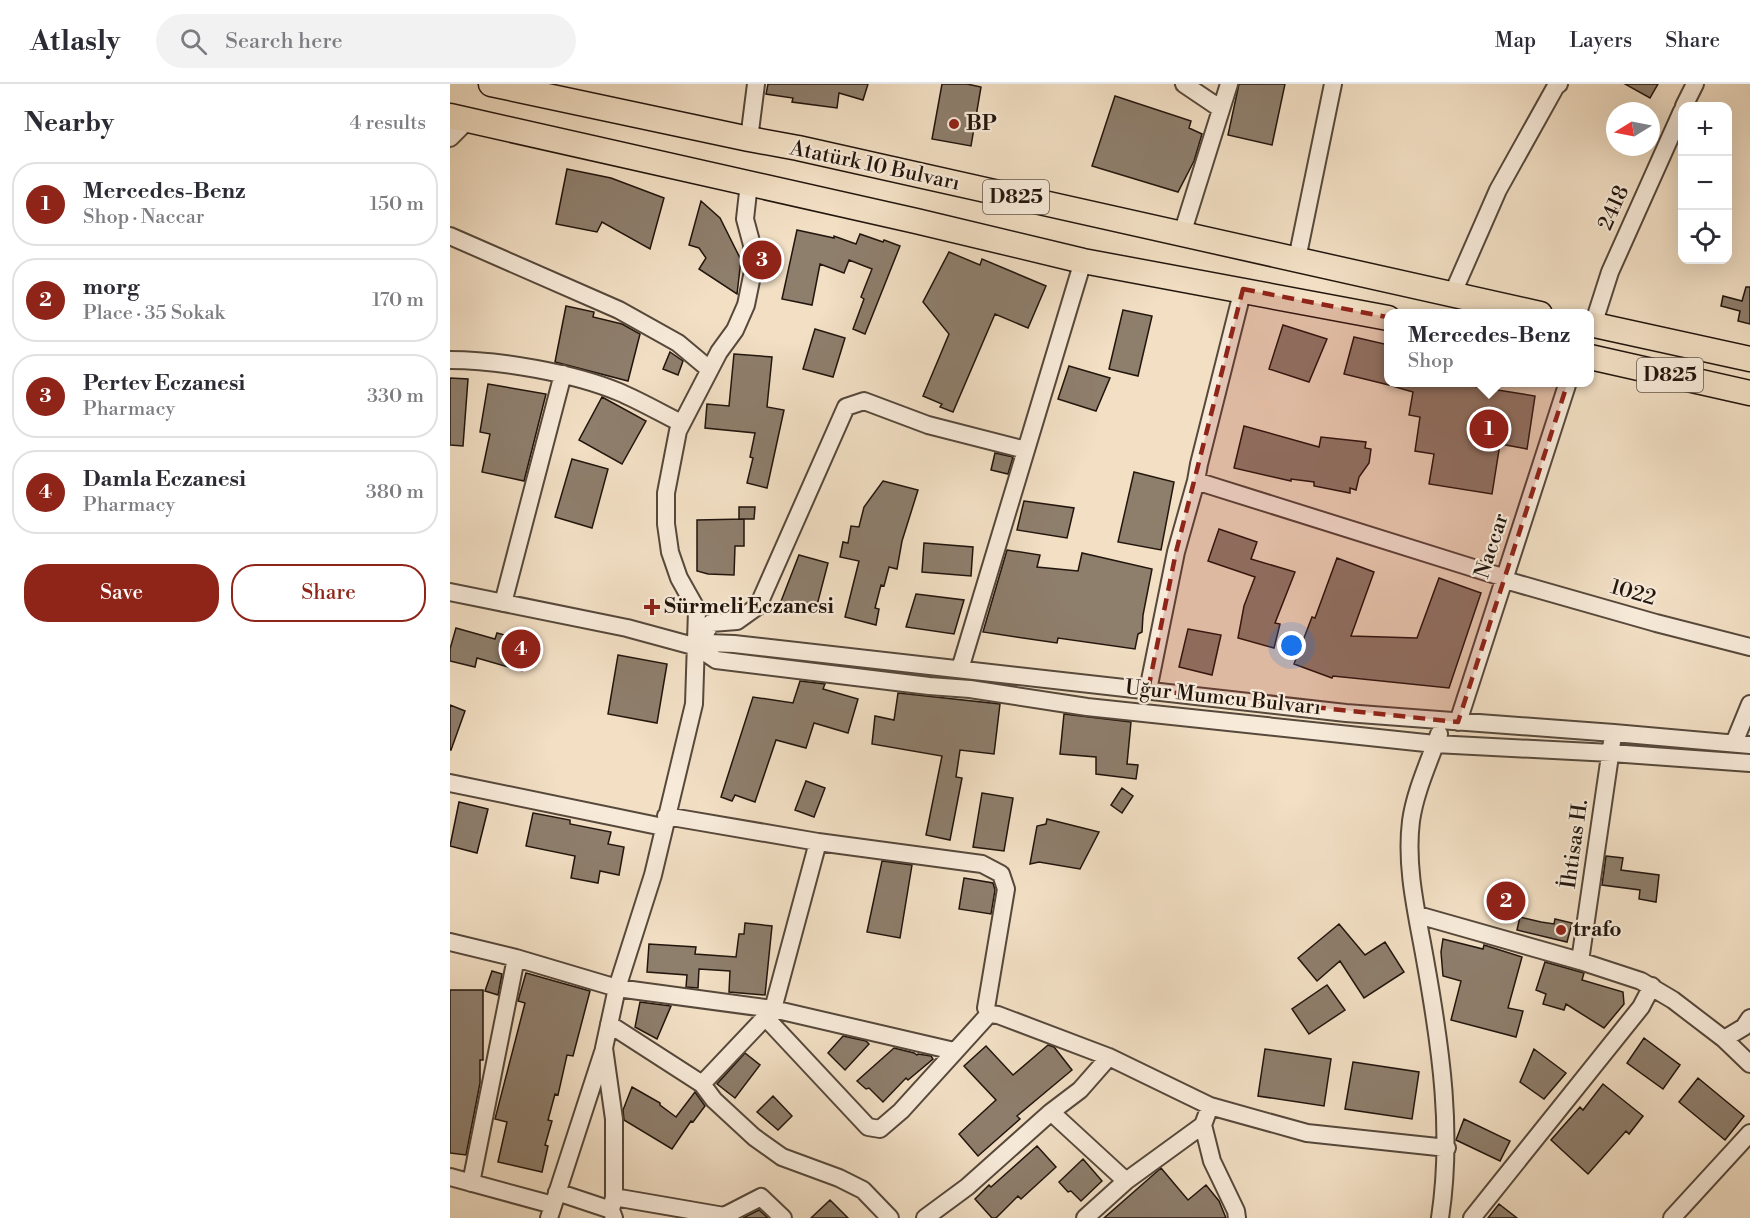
<!DOCTYPE html>
<html lang="en">
<head>
<meta charset="utf-8">
<style>
	:root { --surface:#fff; --page:#f2f2f3; --text:#2b2b33; --muted:#7c7c81; --line:#e1e1e2; --accent:#8f2418 }
	body { margin:0; font-family:"Libre Bodoni",serif; background:var(--page); color:var(--text) }
	.controls { position:absolute; right:18px; top:18px; display:grid; overflow:hidden; border-radius:12px; box-shadow:0 6px 24px #0002 }
	.controls button { width:54px; height:54px; display:grid; place-items:center; padding:0; border:0; border-bottom:2px solid var(--line); background:var(--surface); color:var(--text); font:30px sans-serif }
	.compass { position:absolute; left:1156px; top:18px; width:54px; height:54px; border-radius:50%; background:var(--surface); box-shadow:0 6px 24px #0002; rotate:260deg }
	.you { position:absolute; left:842px; top:562px; width:21px; height:21px; margin:-15px; border:4px solid #fff; border-radius:50%; background:#1a73e8; box-shadow:0 0 0 9px #1a73e833 }
	.badge { display:grid; place-items:center; width:39px; height:39px; border-radius:50%; background:var(--accent); color:#fff; font-size:20px; font-weight:700 }
	.pin { position:absolute; translate:-50% -50%; border:3px solid #fff; box-shadow:0 2px 6px #0006 }
	.popup { position:absolute; left:934px; top:225px; width:210px; height:78px; box-sizing:border-box; display:grid; place-content:center; border-radius:12px; background:var(--surface); filter:drop-shadow(0 2px 4px #0005); font-size:20px; white-space:nowrap; color:var(--muted) }
	.popup b { font-size:22px; color:var(--text) }
	.popup::after { content:''; position:absolute; left:50%; top:100%; margin-left:-12px; border:12px solid transparent; border-top-color:var(--surface) }
	.list { margin:0; padding:0; list-style:none }
	h2 { display:flex; justify-content:space-between; align-items:center; height:78px; margin:0; padding:0 24px; font-size:26px }
	h2 small { font-size:20px; font-weight:400; color:var(--muted) }
	.list li { display:grid; grid-template-columns:39px 1fr auto; gap:18px; align-items:center; box-sizing:border-box; height:84px; margin:0 12px 12px; padding:0 12px; border:2px solid var(--line); border-radius:24px }
	.list b { display:block; font-size:22px; white-space:nowrap }
	.list p { margin:0; font-size:20px; white-space:nowrap; color:var(--muted) }
	.list em { font-size:20px; font-style:normal; color:var(--muted) }
	.actions { display:flex; gap:12px; padding:18px 24px }
	.actions a { flex:1; padding:14px 0; border:2px solid var(--accent); border-radius:24px; text-align:center; font-size:21px; color:var(--accent) }
	.actions .main { background:var(--accent); color:#fff }
	.icon { flex:none; width:33px; height:33px; fill:none; stroke:currentColor; stroke-width:2; stroke-linecap:round; stroke-linejoin:round }
	.map { position:relative; flex:none; width:1300px; height:1134px; overflow:hidden }
	header { display:flex; align-items:center; gap:36px; box-sizing:border-box; height:84px; padding:0 30px; background:var(--surface); border-bottom:2px solid var(--line) }
	header strong { font-size:28px }
	nav { display:flex; gap:33px; margin-inline-start:auto; font-size:21px }
	.search { width:420px; height:54px; background:var(--page); display:flex; align-items:center; gap:15px; box-sizing:border-box; padding:0 21px; border-radius:33px; color:var(--muted); font-size:22px }
	main { display:flex }
	aside { flex:1; background:var(--surface) }
	.map>svg:first-child { display:block }
	.building { fill:#8e7e6c; stroke:#22150d; stroke-width:1.5 }
	.lines { fill:none; stroke-linecap:round; stroke-linejoin:round }
	.minor-casing { stroke:#56483b; stroke-width:20 }
	.highway-casing { stroke:#22150d; stroke-width:27 }
	.minor { stroke:#f7ead9; stroke-width:16 }
	.highway { stroke:#f2dfc4; stroke-width:24 }
	.marked { fill:#8f2418; fill-opacity:0.2; stroke:#8f2418; stroke-width:4.5; stroke-dasharray:12 8; stroke-linejoin:round }
	.poi-dot { fill:#8f2418; stroke:#f7ead9; stroke-width:2 }
	.labels { text-anchor:middle; dominant-baseline:central; stroke-width:4.5; stroke-linejoin:round; paint-order:stroke }
	.shield { fill:#f7ead9; stroke:#62554a; stroke-width:1.5 }
	.shield-label { font-size:20px; font-weight:bold; fill:#22150d }
	.poi-label { font-size:21px; font-weight:bold; fill:#22150d; stroke:#f7ead9; text-anchor:start }
	.street-label { font-size:21px; fill:#22150d; stroke:#f7ead9 }
</style>
</head>
<body>
<header>
<strong>Atlasly</strong>
<div class="search"><svg class="icon" aria-label="search" viewBox="0 0 24 24"><circle cx="10" cy="10" r="6"/><path d="M15 15l6 6"/></svg>Search here</div>
<nav><a>Map</a><a>Layers</a><a>Share</a></nav>
</header>
<main>
<aside>
<h2>Nearby<small>4 results</small></h2>
<ul class="list">
<li><span class="badge">1</span><div><b>Mercedes-Benz</b><p>Shop · Naccar</p></div><em>150 m</em></li>
<li><span class="badge">2</span><div><b>morg</b><p>Place · 35 Sokak</p></div><em>170 m</em></li>
<li><span class="badge">3</span><div><b>Pertev Eczanesi</b><p>Pharmacy</p></div><em>330 m</em></li>
<li><span class="badge">4</span><div><b>Damla Eczanesi</b><p>Pharmacy</p></div><em>380 m</em></li>
</ul>
<div class="actions"><a class="main">Save</a><a>Share</a></div>
</aside>
<div class="map">
<svg width="1300" height="1134" viewBox="0 0 1300 1134">
	<rect width="100%" height="100%" fill="#f2dfc4"/>
	<filter id="stains"><feTurbulence type="fractalNoise" baseFrequency=".00333" numOctaves="4"/><feColorMatrix values="0 0 0 0 .2 0 0 0 0 .09 0 0 0 0 .02 0 0 0 .5 -.17"/></filter>
	<radialGradient id="worn" r=".72"><stop offset=".6" stop-color="#630" stop-opacity="0"/><stop offset="1" stop-color="#630" stop-opacity=".3"/></radialGradient>
	<!-- building -->
	<path class="building" d="M318 0H418L413 16 389 9 387 24 342 18 343 14 316 10Z
		M492 0H517L531 3 521 62 482 55Z
		M789 0H835L822 61 778 51Z
		M1175 0H1208L1200 14Z
		M665 12 741 37 739 44 752 50 744 77 728 108 642 82Z
		M117 85 161 94 214 114 200 165 152 138 147 148 106 140Z
		M251 117 270 134 291 176 287 210 249 185 256 174 249 164 239 161Z
		M347 146 384 154V152L406 160 410 150 433 158 434 156 450 162 415 250 403 245 414 215 411 213 422 185 399 176 394 189 370 180 362 221 332 215Z
		M499 168 530 181 532 175 596 202 578 244 545 230 503 328 490 323 492 320 473 312 499 250 473 218Z
		M1296 203H1300V240L1288 237 1290 227 1271 222 1273 212 1292 217Z
		M116 222 144 228 143 233 172 240 190 250 178 297 105 278Z
		M673 226 702 232 688 292 659 285Z
		M833 241 877 255 859 298 819 285Z
		M365 245 395 254 383 293 353 285Z
		M904 253 939 261V301L894 290Z
		M220 268 233 277 228 291 213 285Z
		M284 270 322 273 317 323 334 326 317 404 297 399 303 374 300 373 305 349 255 344 257 320 279 322Z
		M619 282 660 294 646 327 608 315Z
		M0 294 18 295 13 362 0 361Z
		M942 298H997L1085 312 1077 365 1050 360 1042 410 979 400 984 370 965 367 970 333 959 331 963 308 942 302Z
		M38 300 96 310 74 397 32 388 40 350 30 348Z
		M152 313 196 337 172 380 129 356Z
		M794 342 869 363 871 353 916 358 915 364 921 365 919 379 909 393 906 406 900 404V409L864 402V398L841 395V397L784 384Z
		M545 369 563 373 558 390 541 386Z
		M122 375 158 385 142 444 105 433Z
		M684 388 724 398 711 466 668 458Z
		M433 397 468 406 452 457 447 485 439 483 434 502 431 501 425 524 429 525 426 541 395 533 409 477 390 473 393 458 398 459 401 442 409 443 414 423Z
		M574 417 624 424 617 454 567 446Z
		M289 423H305L304 435H289Z
		M294 435V462H285L284 491 258 490 247 487V436Z
		M769 445 807 458 801 475 845 488 825 539 830 540 824 564 788 554 794 522 805 493 758 477Z
		M474 459 523 463 521 492 472 488Z
		M557 466 590 471 587 483 628 487 632 469 702 485 693 531 692 548 688 550 685 565 608 554 607 559 533 548Z
		M349 471 378 479 365 529 328 525Z
		M887 474 924 488 901 552 967 554 989 494 1031 509 999 604 883 592 882 594 844 580 862 533 865 534Z
		M466 510 514 516 504 550 456 543Z
		M6 544 45 555 47 549 81 558 72 587 27 574 25 583 0 577V565Z
		M738 545 771 551 762 591 729 583Z
		M168 571 217 580 207 639 158 630Z
		M350 597 375 600 373 605 408 615 398 649 364 639 356 664 326 656 305 718 285 711 282 717 271 713 303 613 343 619Z
		M448 609 550 620 544 670 510 666 506 693 512 694 500 756 476 751 492 672 422 660 425 632 444 636Z
		M0 621 15 627 1 666H0Z
		M614 630 681 638 677 680 688 681 686 695 646 690V673L610 670Z
		M356 697 375 704 364 733 345 726Z
		M672 704 683 712 672 729 661 721Z
		M532 709 563 714 554 767 523 763Z
		M9 718 38 725 27 769 0 762Z
		M83 729 120 736V740L161 748 158 760 174 763 169 791 150 787 148 799 121 794 125 772 76 762Z
		M597 735 649 748 630 785 589 778 580 780 587 742 596 740Z
		M1156 772 1173 774 1171 786 1209 791 1206 818 1189 815 1190 806 1152 801Z
		M432 777 462 781 450 854 417 848Z
		M514 794 543 799 545 806 541 830 509 825Z
		M1048 809 1065 812 1063 825 1046 822Z
		M1070 833 1091 838 1104 840 1105 835 1122 839 1117 858 1067 846Z
		M295 839 322 842 315 911 279 908 280 887 249 885 248 904 236 903 237 891 197 888 199 860 246 863 245 870 286 873 289 850H294Z
		M889 840 915 871 935 858 954 888 914 914 890 877 867 897 848 874Z
		M993 855 1033 865 1034 861 1072 873 1058 924 1073 927 1066 953 1001 936 1011 897 993 892 991 868Z
		M1095 878 1134 889 1132 896 1173 908 1174 920 1154 944 1116 920 1114 926 1093 920 1096 910 1086 906Z
		M42 887 52 890 48 911 35 907Z
		M76 889 140 907 123 972 117 971 108 1011 105 1010 98 1036 102 1037 95 1061 98 1062 92 1088 48 1078 57 1038 45 1035 75 919 68 917Z
		M877 901 895 926 859 950 842 925Z
		M0 906H33V976H30V999L16 1071 0 1069Z
		M190 918 221 922 207 955 185 943Z
		M393 952 416 957 419 960 395 986 378 969Z
		M1194 954 1230 981 1213 1005 1177 979Z
		M598 961 604 963 622 986 567 1032 570 1035 528 1072 509 1050 546 1016 514 982 536 962 563 991Z
		M444 964 464 969 467 971 468 970 481 972 483 975 458 996 456 994 433 1018 419 1004 416 1005 407 997Z
		M815 965 881 975 874 1022 808 1012Z
		M1084 965 1116 989 1094 1015 1070 998Z
		M295 969 310 981 285 1014 267 1000Z
		M903 978 969 988 962 1035 895 1025Z
		M1248 994 1294 1032 1275 1056 1229 1018Z
		M1153 1000 1193 1032 1179 1050 1176 1047 1138 1090 1101 1056 1130 1023 1133 1026Z
		M182 1003 210 1019V1021L226 1033 245 1008 255 1022 243 1038 241 1037 222 1065 174 1036 173 1026Z
		M323 1012 342 1032 328 1046 307 1028Z
		M1014 1035 1060 1057 1050 1077 1006 1056Z
		M587 1062 606 1083 571 1115 568 1112 546 1134H542L525 1115 539 1101 541 1103Z
		M633 1075 652 1097 631 1117 621 1107 618 1108 609 1098Z
		M711 1084 738 1116 756 1101 769 1117 776 1134H654Z
		M380 1116 398 1134H361Z
		M1049 1120 1067 1134H1038Z
		M309 1126 318 1134H293Z"/>
	<g class="lines">
		<!-- minor casing -->
		<g class="minor-casing">
			<path id="minor" d="M734 0 771 25
				M1234 22 1245 0
				M0 54 18 36
				M299 55 306 0
				M732 150 779 0
				M0 152 169 226 228 259 259 285
				M847 175 883 0
				M1002 211 1048 106 1106 2 1109 0
				M1143 241 1160 188 1232 27
				M0 276C50 276 123 289 169 308 190 317 211 329 231 339
				M746 397 1052 493 1055 496 1206 539 1300 563
				M0 508 177 544 247 563 266 576 479 602 520 605 637 623 985 660 1161 669 1300 679
				M53 519 113 290
				M247 563 258 559 284 560 896 629 1164 649 1300 661
				M248 563 261 539 287 537 308 522 396 323 414 317 478 341 576 366
				M510 585 633 177
				M698 606 726 468 746 397 749 380 793 205
				M1008 638 1118 298
				M989 650C979 678 965 708 961 737 955 785 968 834 976 881 991 965 1003 1049 990 1134
				M1284 659 1300 620
				M0 699 213 743
				M216 732 368 758 532 780 551 790 556 805 536 924 539 930 548 931 659 973 760 1022 857 1049 997 1064
				M968 831 1130 877 1191 897 1223 916 1274 955 1300 980
				M0 858 66 874 167 904 323 925 504 967
				M1130 877 1162 658
				M316 934 418 1043 430 1045 451 1027 539 930
				M159 940 252 1000 264 1016 304 1053 332 1073 389 1094 413 1106 440 1134
				M1274 955 1294 943 1300 934
				M252 1000 323 925 368 758
				M601 1028 676 1097
				M753 1041 762 1077 786 1127 787 1134
				M0 1093 103 1121
				M21 1099 66 874
				M107 1108 161 1126
				M164 1113 274 1132 311 1113 333 1134
				M99 1134 153 968
				M164 1134 161 1126 164 1113V1035L154 964 167 904 203 791 244 620 247 526 229 494 220 468 216 440V409L228 347 269 268 285 246 296 221 303 187 302 161 295 135 299 99
				M475 1134 517 1103 601 1028 630 1006 659 973
				M635 1134 676 1097 753 1041 760 1022
				M1022 1134 1191 923 1202 902
				M1222 1134 1300 1049"/>
		</g>
		<!-- highway casing -->
		<g class="highway-casing">
			<path id="highway" d="M41 0 299 55 348 64 1090 230
				M0 32 466 137 633 177 938 234
				M1140 240 1300 275
				M1140 273 1300 309"/>
		</g>
		<!-- minor -->
		<use href="#minor" class="minor"/>
		<!-- highway -->
		<use href="#highway" class="highway"/>
	</g>
	<!-- marked area -->
	<path class="marked" d="M793 205 1127 270 1008 638 698 606 726 468Z"/>
	<!-- markers -->
	<g class="poi-dot">
		<circle cx="504" cy="40" r="6"/>
		<path d="M199 514h6v6h6v6h-6v6h-6v-6h-6v-6h6z"/>
		<circle cx="1111" cy="846" r="6"/>
	</g>
	<g class="labels">
		<!-- shield labels -->
		<g class="shield">
			<rect x="533" y="96" width="66" height="34" rx="4.5"/>
			<rect x="1187" y="274" width="66" height="34" rx="4.5"/>
		</g>
		<g class="shield-label">
			<text x="566" y="113">D825</text>
			<text x="1220" y="291">D825</text>
		</g>
		<!-- poi labels -->
		<g class="poi-label">
			<text x="516" y="40">BP</text>
			<text x="214" y="523">Sürmeli Eczanesi</text>
			<text x="1123" y="846">trafo</text>
		</g>
		<!-- street labels -->
		<g class="street-label">
			<text transform="translate(425 82) rotate(12)">Atatürk 10 Bulvarı</text>
			<text transform="translate(1164 124) rotate(-66)">2418</text>
			<text transform="translate(1042 462) rotate(-72)">Naccar</text>
			<text transform="translate(1183 509) rotate(16)">1022</text>
			<text transform="translate(773 614) rotate(6)">Uğur Mumcu Bulvarı</text>
			<text transform="translate(1125 760) rotate(-82)">İhtisas H.</text>
		</g>
	</g>
	<rect width="100%" height="100%" filter="url(#stains)"/>
	<rect width="100%" height="100%" fill="url(#worn)"/>
</svg>
<div class="controls">
<button>+</button>
<button>−</button>
<button><svg class="icon" aria-label="locate" viewBox="0 0 24 24"><circle cx="12" cy="12" r="6"/><path d="M12 2v4M12 18v4M2 12h4M18 12h4"/></svg></button>
</div>
<svg class="compass" viewBox="-18 -18 36 36"><path d="M0-13l5 13h-10z" fill="#e53935"/><path d="M0 13l5-13h-10z" fill="#7c7c81"/></svg>
<div class="you"></div>
<div class="pin badge" style="left:1039px;top:345px">1</div>
<div class="popup"><b>Mercedes-Benz</b>Shop</div>
<div class="pin badge" style="left:1056px;top:817px">2</div>
<div class="pin badge" style="left:312px;top:176px">3</div>
<div class="pin badge" style="left:71px;top:565px">4</div>
</div>
</main>
</body>
</html>
